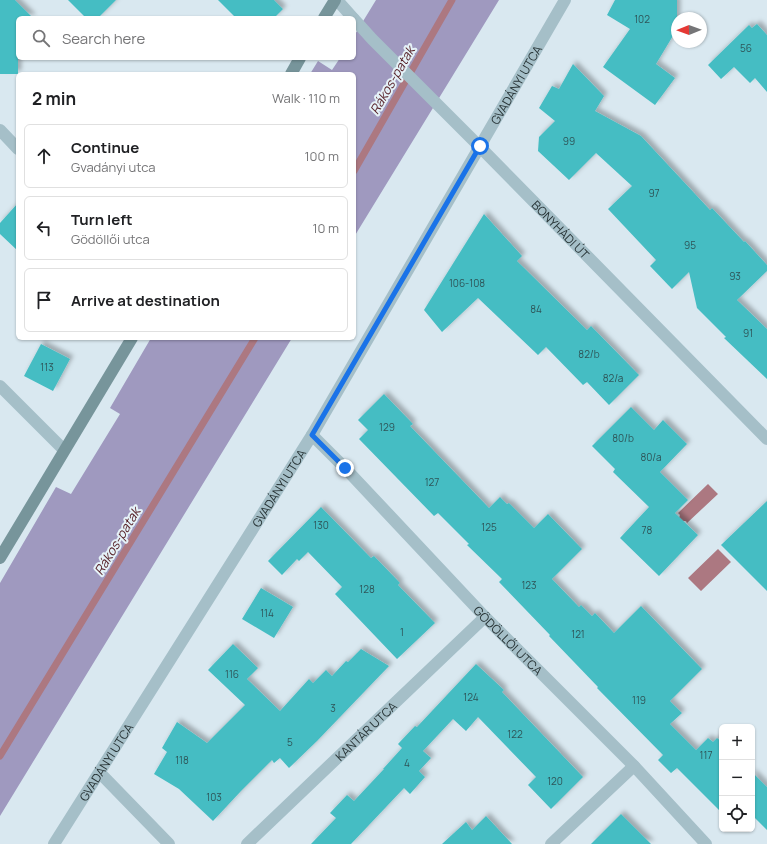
<!DOCTYPE html>
<html lang="en">
<head>
<meta charset="utf-8">
<style>
	:root { --surface:#fff; --page:#f2f2f2; --text:#202124; --muted:#757577; --line:#e0e0e0 }
	body { margin:0; font-family:Manrope,sans-serif; background:var(--page); color:var(--text) }
	.controls { position:absolute; right:12px; bottom:12px; display:grid; overflow:hidden; border-radius:6px; box-shadow:0 1px 3px #0004 }
	.controls button { width:36px; height:36px; display:grid; place-items:center; padding:0; border:0; border-bottom:1px solid var(--line); background:var(--surface); color:var(--text); font:20px sans-serif }
	.compass { position:absolute; left:671px; top:12px; width:36px; height:36px; border-radius:50%; background:var(--surface); box-shadow:0 1px 3px #0004; rotate:269deg }
	.stop { position:absolute; width:12px; height:12px; margin:-9px; border:3px solid #1a73e8; border-radius:50%; background:#fff }
	.stop.end { background:#1a73e8; border-color:#fff; box-shadow:0 1px 4px #0008 }
	.list { margin:0; padding:0; list-style:none }
	h2 { display:flex; justify-content:space-between; align-items:center; height:52px; margin:0; padding:0 16px; font-size:17px }
	h2 small { font-size:13px; font-weight:400; color:var(--muted) }
	.list li { display:grid; grid-template-columns:26px 1fr auto; gap:12px; align-items:center; box-sizing:border-box; height:64px; margin:0 8px 8px; padding:0 8px; border:1px solid var(--line); border-radius:6px }
	.list b { display:block; font-size:15px; white-space:nowrap }
	.list p { margin:0; font-size:13px; white-space:nowrap; color:var(--muted) }
	.list em { font-size:13px; font-style:normal; color:var(--muted) }
	.icon { flex:none; width:22px; height:22px; fill:none; stroke:currentColor; stroke-width:2; stroke-linecap:round; stroke-linejoin:round }
	.map { position:relative; flex:none; width:767px; height:844px; overflow:hidden }
	.search { position:absolute; background:var(--surface); box-shadow:0 1px 3px #0004; left:16px; top:16px; width:340px; height:44px; display:flex; align-items:center; gap:10px; box-sizing:border-box; padding:0 14px; border-radius:6px; color:var(--muted); font-size:15px }
	.panel { position:absolute; background:var(--surface); box-shadow:0 1px 3px #0004; left:16px; top:72px; width:340px; height:268px; border-radius:6px }
	.map>svg:first-child { display:block }
	.green { fill:#9f99bf }
	.water { fill:#ac7881 }
	.lines { fill:none; stroke-linecap:round; stroke-linejoin:round }
	.stream { stroke:#ac7881; stroke-width:7 }
	.building { fill:#44bdc3; filter:url(#shadow) }
	.street { stroke:#a5bfc8; stroke-width:12 }
	.secondary { stroke:#77959b; stroke-width:12 }
	.route { stroke:#1a73e8; stroke-width:5 }
	.labels { text-anchor:middle; dominant-baseline:central; stroke-width:4; stroke-linejoin:round; paint-order:stroke }
	.number-label { font-size:10px; fill:#2e5558 }
	.street-label { font-size:12px; fill:#263234; stroke:#e5f2f8 }
	.water-label { font-size:13px; font-style:italic; fill:#541d24; stroke:#e5f2f8 }
</style>
</head>
<body>
<div class="map">
<svg width="767" height="844" viewBox="0 0 767 844">
	<defs>
		<filter id="shadow"><feDropShadow dx="3.5" dy="-3.5" stdDeviation="2" flood-color="#0004"/></filter>
	</defs>
	<rect width="100%" height="100%" fill="#d9e8f0"/>
	<!-- green -->
	<path class="green" d="M376 0H499L354 237V74H310L318 61 332 70 340 58H354V36Z
		M151 338H292L0 816V583L56 487 71 494 120 414 110 408Z"/>
	<!-- water -->
	<path class="water" d="M708 484 718 494 687 523 686 521H682L679 518 680 515 678 513Z
		M718 549 731 562 701 591 688 578Z"/>
	<g class="lines">
		<!-- stream -->
		<path class="stream" d="M354 171 452 0
			M0 756 255 338"/>
	</g>
	<!-- building -->
	<path class="building" d="M0 0H15L33 18H18V74H0Z
		M68 0H116L98 18H86Z
		M218 0H274L283 9 274 18H236Z
		M615 0H677V29L656 64 675 78 655 105 603 67 630 29 607 15Z
		M757 24 767 35V92L755 78 750 83 734 67 721 79 708 65 749 25 752 28Z
		M573 64 604 96 595 111 641 136 710 210 712 208 744 242 745 241 767 265V271L737 300 767 329V379L724 338 726 337 697 308 689 272 672 289 650 266 656 260 608 209 632 186 596 153 569 180 538 151 539 137 555 121 539 108 552 86 559 89Z
		M18 203V251L0 234V223Z
		M484 214 522 256 517 261 587 330 591 326 639 375 609 405 587 382 583 385 546 347 538 355 478 298 442 332 424 310Z
		M41 344 70 359 53 391 24 376Z
		M384 394 413 424 410 426 489 508 500 497 507 504 509 503 534 528 548 514 582 549 552 579 579 607 581 605 592 616 595 613 614 633 641 606 702 669 670 701 682 713 670 724 696 750 708 738 713 742 717 738 722 742V813L677 768 671 773 658 760 663 755 597 688 598 687 549 636 550 635 499 582 502 579 467 545 469 544 438 513 434 516 359 439 368 430 358 420Z
		M631 407 654 430 663 420 687 444 660 472 688 500 675 513 698 535 659 576 620 538 649 507 613 472 615 469 592 446Z
		M767 501V591L721 545Z
		M321 507 371 558 374 556 400 583 398 585 435 623 397 659 335 594 342 587 308 552 299 561 297 559 282 575 268 561Z
		M261 588 293 607 274 638 242 619Z
		M233 644 258 668 247 679 280 711 309 679 313 683 326 670 332 676 346 661 348 662 361 649 389 666 317 741 289 768 280 758 274 763 272 760 241 791 213 821 179 789 154 774 167 752 162 748 177 722 207 743 245 705 208 670Z
		M476 664 504 690 502 692 583 777 551 809 528 785 536 777 478 717 466 731 453 719 423 751 431 758 419 771 425 777 410 794 404 788 351 844H311L336 818 330 813 347 795 354 801 384 769H383L402 748 398 744 415 726 417 727Z
		M752 772 767 787V830L752 815Z
		M621 814 651 844H591Z
		M486 816 512 844H442L466 822 472 830Z"/>
	<g class="lines">
		<!-- street -->
		<g class="street">
			<path d="M337 0 353 18"/>
			<path id="s1" d="M354 19 372 39 479 146 767 439"/>
			<path d="M0 130 18 149"/>
			<path d="M0 386 64 450"/>
			<path id="s2" d="M312 435 345 468 485 617 634 766 706 844"/>
			<path d="M100 773 169 844"/>
			<path id="s3" d="M54 844 312 435 565 0"/>
			<path id="s4" d="M247 844 485 617"/>
			<path d="M551 844 634 766"/>
		</g>
		<!-- secondary -->
		<path class="secondary" d="M324 18 335 0
			M291 74 300 58
			M0 558 132 338"/>
	</g>
	<g class="lines">
		<!-- route -->
		<path class="route" d="M345 468 312 435 480 146"/>
	</g>
	<g class="labels">
		<!-- number labels -->
		<g class="number-label">
			<text x="642" y="19">102</text>
			<text x="746" y="48">56</text>
			<text x="569" y="141">99</text>
			<text x="654" y="193">97</text>
			<text x="690" y="245">95</text>
			<text x="735" y="276">93</text>
			<text x="467" y="283">106-108</text>
			<text x="536" y="309">84</text>
			<text x="748" y="333">91</text>
			<text x="589" y="354">82/b</text>
			<text x="47" y="367">113</text>
			<text x="613" y="378">82/a</text>
			<text x="387" y="427">129</text>
			<text x="623" y="438">80/b</text>
			<text x="651" y="457">80/a</text>
			<text x="432" y="482">127</text>
			<text x="321" y="525">130</text>
			<text x="489" y="527">125</text>
			<text x="647" y="530">78</text>
			<text x="529" y="585">123</text>
			<text x="367" y="589">128</text>
			<text x="267" y="613">114</text>
			<text x="402" y="632">1</text>
			<text x="578" y="634">121</text>
			<text x="232" y="674">116</text>
			<text x="471" y="697">124</text>
			<text x="639" y="700">119</text>
			<text x="333" y="708">3</text>
			<text x="515" y="734">122</text>
			<text x="290" y="742">5</text>
			<text x="706" y="755">117</text>
			<text x="182" y="760">118</text>
			<text x="407" y="763">4</text>
			<text x="555" y="781">120</text>
			<text x="214" y="797">103</text>
		</g>
		<!-- street labels -->
		<g class="street-label">
			<text stroke="none"><textPath href="#s3" startOffset="889">GVADÁNYI UTCA</textPath></text>
			<text stroke="none"><textPath href="#s1" startOffset="295">BONYHÁDI ÚT</textPath></text>
			<text stroke="none"><textPath href="#s3" startOffset="421">GVADÁNYI UTCA</textPath></text>
			<text stroke="none"><textPath href="#s2" startOffset="284">GÖDÖLLŐI UTCA</textPath></text>
			<text stroke="none"><textPath href="#s4" startOffset="164">KANTÁR UTCA</textPath></text>
			<text stroke="none"><textPath href="#s3" startOffset="97">GVADÁNYI UTCA</textPath></text>
		</g>
		<!-- water labels -->
		<g class="water-label">
			<text transform="translate(392 80) rotate(-60)">Rákos-patak</text>
			<text transform="translate(117 541) rotate(-59)">Rákos-patak</text>
		</g>
	</g>
</svg>
<div class="controls">
<button>+</button>
<button>−</button>
<button><svg class="icon" aria-label="locate" viewBox="0 0 24 24"><circle cx="12" cy="12" r="6"/><path d="M12 2v4M12 18v4M2 12h4M18 12h4"/></svg></button>
</div>
<svg class="compass" viewBox="-18 -18 36 36"><path d="M0-13l5 13h-10z" fill="#e53935"/><path d="M0 13l5-13h-10z" fill="#757577"/></svg>
<div class="stop" style="left:480px;top:146px"></div>
<div class="stop end" style="left:345px;top:468px"></div>
<div class="search"><svg class="icon" aria-label="search" viewBox="0 0 24 24"><circle cx="10" cy="10" r="6"/><path d="M15 15l6 6"/></svg>Search here</div>
<section class="panel">
<h2>2 min<small>Walk · 110 m</small></h2>
<ul class="list">
<li><svg class="icon" aria-label="ahead" viewBox="0 0 24 24"><path d="M12 20V5M6 11l6-6 6 6"/></svg><div><b>Continue</b><p>Gvadányi utca</p></div><em>100 m</em></li>
<li><svg class="icon" aria-label="left" viewBox="0 0 24 24"><path d="M17 20v-9H6M10 6l-5 5 5 5"/></svg><div><b>Turn left</b><p>Gödöllői utca</p></div><em>10 m</em></li>
<li><svg class="icon" aria-label="arrive" viewBox="0 0 24 24"><path d="M6 21V4h12l-3 4 3 4H6"/></svg><div><b>Arrive at destination</b></div></li>
</ul>
</section>
</div>
</body>
</html>
